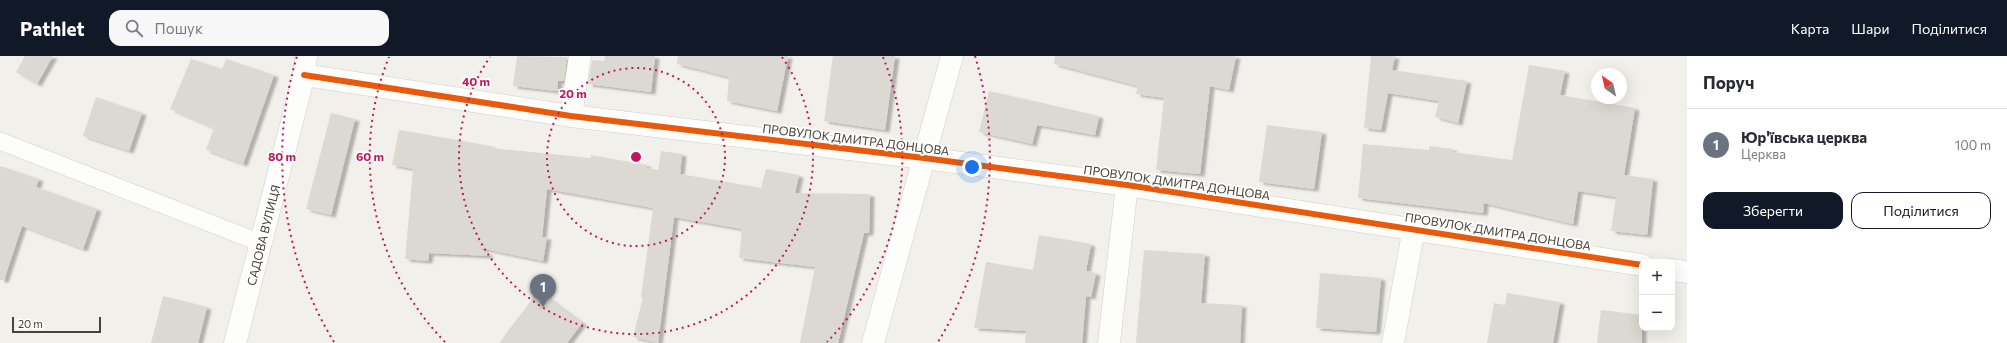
<!DOCTYPE html>
<html lang="uk">
<head>
<meta charset="utf-8">
<style>
	:root { --surface:#fff; --page:#f7f7f7; --text:#2b2b33; --muted:#7c7c81; --line:#e1e1e2; --accent:#111827 }
	body { margin:0; font-family:Commissioner,sans-serif; background:var(--page); color:var(--text) }
	.controls { position:absolute; right:12px; bottom:12px; display:grid; overflow:hidden; border-radius:8px; box-shadow:0 4px 16px #0002 }
	.controls button { width:36px; height:36px; display:grid; place-items:center; padding:0; border:0; border-bottom:1px solid var(--line); background:var(--surface); color:var(--text); font:20px sans-serif }
	.compass { position:absolute; left:1591px; top:12px; width:36px; height:36px; border-radius:50%; background:var(--surface); box-shadow:0 4px 16px #0002; rotate:326deg }
	.scale { position:absolute; left:12px; bottom:10px; width:89px; box-sizing:border-box; padding-left:4px; border:2px solid #494236; border-top:0; font-size:11px; line-height:14px; white-space:nowrap; color:#494236; -webkit-text-stroke:3px #fff; paint-order:stroke }
	.you { position:absolute; left:972px; top:111px; width:14px; height:14px; margin:-10px; border:3px solid #fff; border-radius:50%; background:#1a73e8; box-shadow:0 0 0 6px #1a73e833 }
	.badge { display:grid; place-items:center; width:26px; height:26px; border-radius:50%; background:var(--accent); color:#fff; font-size:13px; font-weight:700 }
	.pin { position:absolute; translate:-50% -33px; filter:drop-shadow(0 1px 2px #0008) }
	.pin::after { content:''; position:absolute; top:21px; width:14px; height:12px; background:inherit; clip-path:polygon(0 0,100% 0,50% 100%) }
	.list { margin:0; padding:0; list-style:none }
	h2 { display:flex; justify-content:space-between; align-items:center; height:52px; margin:0; padding:0 16px; font-size:17px }
	h2 small { font-size:13px; font-weight:400; color:var(--muted) }
	.list li { display:grid; grid-template-columns:26px 1fr auto; gap:12px; align-items:center; box-sizing:border-box; height:72px; padding:0 16px; border-top:1px solid var(--line) }
	.list b { display:block; font-size:15px; white-space:nowrap }
	.list p { margin:0; font-size:13px; white-space:nowrap; color:var(--muted) }
	.list em { font-size:13px; font-style:normal; color:var(--muted) }
	.actions { display:flex; gap:8px; padding:12px 16px }
	.actions a { flex:1; padding:9px 0; border:1px solid var(--accent); border-radius:12px; text-align:center; font-size:14px; color:var(--accent) }
	.actions .main { background:var(--accent); color:#fff }
	.icon { flex:none; width:22px; height:22px; fill:none; stroke:currentColor; stroke-width:2; stroke-linecap:round; stroke-linejoin:round }
	.map { position:relative; flex:none; width:1687px; height:287px; overflow:hidden }
	header { display:flex; align-items:center; gap:24px; box-sizing:border-box; height:56px; padding:0 20px; background:var(--accent); color:#fff }
	header strong { font-size:19px }
	nav { display:flex; gap:22px; margin-inline-start:auto; font-size:14px }
	.search { width:280px; height:36px; background:var(--page); display:flex; align-items:center; gap:10px; box-sizing:border-box; padding:0 14px; border-radius:12px; color:var(--muted); font-size:15px }
	main { display:flex }
	aside { flex:1; background:var(--surface) }
	.map>svg:first-child { display:block }
	.building { fill:#dcd9d3; filter:url(#shadow) }
	.lines { fill:none; stroke-linecap:round; stroke-linejoin:round }
	.service-casing { stroke:#d0cec8; stroke-width:18 }
	.minor-casing { stroke:#d0cec8; stroke-width:23 }
	.service { stroke:#fdfdfc; stroke-width:17 }
	.minor { stroke:#fdfdfc; stroke-width:22 }
	.cycleway-casing { stroke:#fff; stroke-width:8 }
	.cycleway { stroke:#e8590c; stroke-width:6 }
	.ring { fill:none; stroke:#c2185b; stroke-width:2; stroke-dasharray:2 4 }
	.labels { text-anchor:middle; dominant-baseline:central; stroke-width:3.5; stroke-linejoin:round; paint-order:stroke }
	.street-label { font-size:12px; fill:#494236; stroke:#fff }
	.centre { fill:#c2185b; stroke:#fff; stroke-width:2 }
	.ring-label { font-size:12px; text-anchor:middle; font-weight:bold; fill:#c2185b; stroke:#fff; stroke-width:3.5; stroke-linejoin:round; paint-order:stroke }
</style>
</head>
<body>
<header>
<strong>Pathlet</strong>
<div class="search"><svg class="icon" aria-label="search" viewBox="0 0 24 24"><circle cx="10" cy="10" r="6"/><path d="M15 15l6 6"/></svg>Пошук</div>
<nav><a>Карта</a><a>Шари</a><a>Поділитися</a></nav>
</header>
<main>
<div class="map">
<svg width="1687" height="287" viewBox="0 0 1687 287">
	<defs>
		<filter id="shadow"><feDropShadow dx="4.5" dy="2.5" stdDeviation="1" flood-color="#0004"/></filter>
	</defs>
	<rect width="100%" height="100%" fill="#f2f0eb"/>
	<!-- building -->
	<path class="building" d="M25 0H53L37 28 16 16Z
		M517 0 567 1 564 25H558L557 35 513 30Z
		M605 0H655L651 36 588 28 592 4 604 5Z
		M678 0H788L777 55 727 45 729 21 677 8Z
		M833 0H895L885 74 824 65Z
		M1055 0H1236L1229 34 1210 30 1200 118 1156 114 1164 42 1136 38 1138 30 1054 8Z
		M1371 0H1395L1392 14 1467 25 1458 67 1435 61 1439 45 1388 37 1381 74 1364 72Z
		M191 3 222 13 226 3 274 19 243 108 206 94 214 72 170 53Z
		M1529 9 1565 15 1560 39 1635 52 1624 119 1653 123 1647 179 1611 175 1616 141 1578 135 1573 168 1484 147 1483 157 1358 142 1363 88 1429 94V90L1453 93 1452 96 1512 104Z
		M989 35 1099 60 1095 79 1037 69 1032 88 979 76Z
		M96 41 142 57 129 95 83 80Z
		M331 57 355 63 331 159 306 153Z
		M1267 69 1322 76 1314 133 1259 126Z
		M399 74 491 90V92L591 102V99L647 109 646 112 658 114 661 95 682 98 680 118 761 132 766 113 799 119 795 137 870 138 869 177H864L838 287H800L815 211 739 202 742 173 674 161 658 287 633 281 643 241H641L653 152 547 133 542 181H547L543 205 480 192 490 200 429 197 428 205 405 203 413 113 392 109Z
		M0 110 39 123 36 131 97 153 83 193 22 170 4 224H0Z
		M1039 179 1091 188 1086 215 1096 217 1091 241 1086 240 1082 287H1025L1026 275 974 272 986 206 1033 214Z
		M1144 194 1205 198 1201 247 1242 249 1240 287H1136Z
		M1320 217 1381 222 1376 276 1316 272Z
		M538 235 582 267 567 287H499Z
		M1507 237 1560 246 1553 287H1487L1494 247 1505 249Z
		M163 240 207 251 198 287H151Z
		M1601 254 1642 259V287H1597Z"/>
	<g class="lines">
		<!-- service casing -->
		<g class="service-casing">
			<path id="service" d="M0 85 261 187"/>
		</g>
		<!-- minor casing -->
		<g class="minor-casing">
			<path id="minor" d="M304 19 571 60 924 102 1127 129 1642 209
				M571 60 580 0
				M1672 214 1687 216
				M235 287 304 19 306 0
				M873 287 952 0
				M1109 287 1127 129
				M1393 287 1414 172"/>
		</g>
		<!-- service -->
		<use href="#service" class="service"/>
		<!-- minor -->
		<use href="#minor" class="minor"/>
		<!-- cycleway casing -->
		<g class="cycleway-casing">
			<path id="cycleway" d="M304 19 571 60 924 102 1127 129 1642 209"/>
		</g>
		<!-- cycleway -->
		<use href="#cycleway" class="cycleway"/>
	</g>
	<!-- distance rings -->
	<g class="ring">
		<circle cx="636" cy="101" r="89"/>
		<path d="M782 1A177 177 0 1 1 490 1"/>
		<path d="M445 286A266 266 0 0 1 389 1M883 1A266 266 0 0 1 827 286"/>
		<path d="M334 286A354 354 0 0 1 297 0M975 0A354 354 0 0 1 938 286"/>
	</g>
	<g class="labels">
		<!-- street labels -->
		<g class="street-label">
			<text transform="translate(856 83) rotate(7)">ПРОВУЛОК ДМИТРА ДОНЦОВА</text>
			<text transform="translate(1177 126) rotate(8)">ПРОВУЛОК ДМИТРА ДОНЦОВА</text>
			<text transform="translate(1498 175) rotate(9)">ПРОВУЛОК ДМИТРА ДОНЦОВА</text>
			<text transform="translate(263 179) rotate(-76)">САДОВА ВУЛИЦЯ</text>
		</g>
	</g>
	<circle cx="636" cy="101" r="6" class="centre"/>
	<g class="ring-label">
		<text x="476" y="30">40 m</text>
		<text x="573" y="42">20 m</text>
		<text x="370" y="105">60 m</text>
		<text x="282" y="105">80 m</text>
	</g>
</svg>
<div class="controls">
<button>+</button>
<button>−</button>
</div>
<svg class="compass" viewBox="-18 -18 36 36"><path d="M0-13l5 13h-10z" fill="#e53935"/><path d="M0 13l5-13h-10z" fill="#7c7c81"/></svg>
<div class="scale">20 m</div>
<div class="you"></div>
<div class="pin badge" style="left:543px;top:251px;background:#6b7280">1</div>
</div>
<aside>
<h2>Поруч<small></small></h2>
<ul class="list">
<li><span class="badge" style="background:#6b7280">1</span><div><b>Юр'ївська церква</b><p>Церква</p></div><em>100 m</em></li>
</ul>
<div class="actions"><a class="main">Зберегти</a><a>Поділитися</a></div>
</aside>
</main>
</body>
</html>
